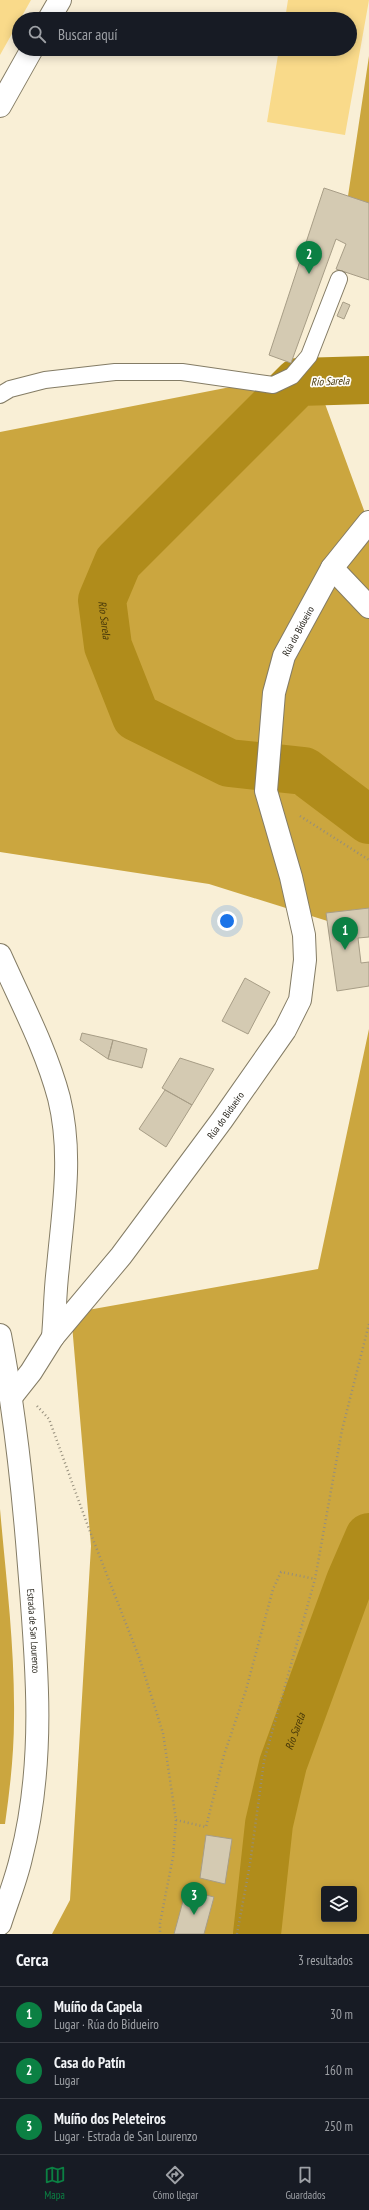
<!DOCTYPE html>
<html lang="es">
<head>
<meta charset="utf-8">
<style>
	:root { --surface:#171b24; --page:#242831; --text:#f1f3f6; --muted:#9ea1a6; --line:#363941; --accent:#0b8043 }
	body { margin:0; font-family:"PT Sans Narrow",sans-serif; background:var(--page); color:var(--text) }
	.controls { position:absolute; right:12px; bottom:12px; display:grid; overflow:hidden; border-radius:4px; box-shadow:0 2px 10px #0003 }
	.controls button { width:36px; height:36px; display:grid; place-items:center; padding:0; border:0; border-bottom:1px solid var(--line); background:var(--surface); color:var(--text); font:20px sans-serif }
	.you { position:absolute; left:227px; top:921px; width:14px; height:14px; margin:-10px; border:3px solid #fff; border-radius:50%; background:#1a73e8; box-shadow:0 0 0 6px #1a73e833 }
	.badge { display:grid; place-items:center; width:26px; height:26px; border-radius:50%; background:var(--accent); color:#fff; font-size:13px; font-weight:700 }
	.pin { position:absolute; translate:-50% -33px; filter:drop-shadow(0 1px 2px #0008) }
	.pin::after { content:''; position:absolute; top:21px; width:14px; height:12px; background:inherit; clip-path:polygon(0 0,100% 0,50% 100%) }
	.list { margin:0; padding:0; list-style:none }
	h2 { display:flex; justify-content:space-between; align-items:center; height:52px; margin:0; padding:0 16px; font-size:17px }
	h2 small { font-size:13px; font-weight:400; color:var(--muted) }
	.list li { display:grid; grid-template-columns:26px 1fr auto; gap:12px; align-items:center; box-sizing:border-box; height:56px; padding:0 16px; border-top:1px solid var(--line) }
	.list b { display:block; font-size:15px; white-space:nowrap }
	.list p { margin:0; font-size:13px; white-space:nowrap; color:var(--muted) }
	.list em { font-size:13px; font-style:normal; color:var(--muted) }
	.icon { flex:none; width:22px; height:22px; fill:none; stroke:currentColor; stroke-width:2; stroke-linecap:round; stroke-linejoin:round }
	.map { position:relative; flex:none; width:369px; height:1934px; overflow:hidden }
	.search { position:absolute; background:var(--surface); box-shadow:0 2px 10px #0003; left:12px; right:12px; top:12px; height:44px; display:flex; align-items:center; gap:10px; box-sizing:border-box; padding:0 14px; border-radius:22px; color:var(--muted); font-size:15px }
	.sheet { height:220px; background:var(--surface) }
	nav { display:flex; justify-content:space-around; align-items:center; box-sizing:border-box; height:56px; border-top:1px solid var(--line); background:var(--surface); font-size:11px; color:var(--muted) }
	nav a { display:grid; justify-items:center; gap:2px }
	nav .on { color:var(--accent) }
	.map>svg:first-child { display:block }
	.green { fill:#f9da8a }
	.forest { fill:#cba63f; fill-rule:evenodd }
	.lines { fill:none; stroke-linecap:round; stroke-linejoin:round }
	.river { stroke:#b08c1b; stroke-width:48 }
	.building { fill:#d4cab2; stroke:#a79d86 }
	.lane-casing { stroke:#847c65; stroke-width:18 }
	.street-casing { stroke:#847c65; stroke-width:24 }
	.secondary-casing { stroke:#847c65; stroke-width:24 }
	.path { stroke:#958e7c; stroke-width:2.5; stroke-dasharray:1 3; stroke-linecap:butt }
	.lane { stroke:#fff; stroke-width:16 }
	.street { stroke:#fff; stroke-width:22 }
	.secondary { stroke:#fff; stroke-width:22 }
	.labels { text-anchor:middle; dominant-baseline:central; stroke-width:3.5; stroke-linejoin:round; paint-order:stroke }
	.street-label { font-size:10px; fill:#1e1b12; stroke:#fffdf8 }
	.water-label { font-size:11px; font-style:italic; fill:#453609; stroke:#fffdf8 }
</style>
</head>
<body>
<div class="map">
<svg width="369" height="1934" viewBox="0 0 369 1934">
	<rect width="100%" height="100%" fill="#f9efd6"/>
	<!-- green -->
	<path class="green" d="M0 0H31L0 55Z
		M288 0H369L345 135 267 122 279 49H350V19H285Z"/>
	<!-- forest -->
	<path class="forest" d="M369 56V209L348 196Z
		M313 371 369 524V934L209 884 0 852V432Z
		M369 1029V1934H52L70 1900 91 1546 71 1313 318 1269ZM324 1889H354V1919H324Z
		M0 1509C6 1578 15 1648 14 1718 14 1753 10 1789 5 1824H0Z"/>
	<g class="lines">
		<!-- river -->
		<g class="river">
			<path id="s1" d="M369 380 298 382 118 562 102 600 108 646 136 717 229 763 304 771 369 820"/>
			<path id="s2" d="M257 1934 269 1824 283 1764 350 1581 369 1537"/>
		</g>
	</g>
	<!-- building -->
	<path class="building" d="M324 188 369 203V280L336 269 346 244 336 239 291 363 269 355Z
		M343 302 350 305 344 319 337 316Z
		M369 908V937L358 938 361 963 369 962V986L337 991 326 913Z
		M245 978 270 992 248 1034 222 1021Z
		M82 1033 113 1040 108 1059 80 1040Z
		M113 1040 147 1049 142 1068 108 1059Z
		M180 1058 214 1069 192 1105 162 1088Z
		M165 1090 192 1105 166 1147 139 1129Z
		M206 1835 232 1839 225 1884 200 1878Z
		M186 1890 214 1897 204 1934H174Z"/>
	<g class="lines">
		<!-- lane casing -->
		<g class="lane-casing">
			<path id="lane" d="M0 395 10 389 45 380 115 372H182L273 385 292 376 309 356 339 279"/>
		</g>
		<!-- street casing -->
		<g class="street-casing">
			<g id="street">
				<path d="M332 568 369 607"/>
				<path d="M0 955C21 1002 46 1049 59 1098 73 1155 63 1210 58 1267 55 1290 55 1314 53 1337"/>
				<path id="s3" d="M12 1396 31 1372 53 1337 121 1256 222 1120 285 1030 300 1000 305 960 304 935 291 877 266 791 274 693 284 656 332 568 369 522"/>
			</g>
		</g>
		<!-- secondary casing -->
		<g class="secondary-casing">
			<g id="secondary">
				<path d="M49 19 60 0"/>
				<path d="M0 106 32 49"/>
				<path id="s4" d="M0 1335C15 1412 23 1488 29 1566 37 1663 46 1762 21 1858 16 1880 7 1902 0 1924"/>
			</g>
		</g>
		<!-- path -->
		<path class="path" d="M300 816 369 860
			M37 1406 49 1419 89 1529 139 1657 163 1733 176 1820 173 1857 160 1923V1934
			M176 1820 206 1827 224 1755 246 1690 273 1589 281 1572 315 1579
			M237 1934 250 1864 264 1761 315 1579 342 1430 369 1324"/>
		<!-- lane -->
		<use href="#lane" class="lane"/>
		<!-- street -->
		<use href="#street" class="street"/>
		<!-- secondary -->
		<use href="#secondary" class="secondary"/>
	</g>
	<g class="labels">
		<!-- street labels -->
		<g class="street-label">
			<text stroke="none"><textPath href="#s3" startOffset="870">Rúa do Bidueiro</textPath></text>
			<text stroke="none"><textPath href="#s3" startOffset="353">Rúa do Bidueiro</textPath></text>
			<text stroke="none"><textPath href="#s4" startOffset="298">Estrada de San Lourenzo</textPath></text>
		</g>
		<!-- water labels -->
		<g class="water-label">
			<text transform="translate(330 381) rotate(-2)">Río Sarela</text>
			<text stroke="none"><textPath href="#s1" startOffset="387">Río Sarela</textPath></text>
			<text stroke="none"><textPath href="#s2" startOffset="207">Río Sarela</textPath></text>
		</g>
	</g>
</svg>
<div class="controls">
<button><svg class="icon" aria-label="layers" viewBox="0 0 24 24"><path d="M12 4l9 5-9 5-9-5zM3 14l9 5 9-5"/></svg></button>
</div>
<div class="you"></div>
<div class="pin badge" style="left:345px;top:950px">1</div>
<div class="pin badge" style="left:309px;top:274px">2</div>
<div class="pin badge" style="left:194px;top:1915px">3</div>
<div class="search"><svg class="icon" aria-label="search" viewBox="0 0 24 24"><circle cx="10" cy="10" r="6"/><path d="M15 15l6 6"/></svg>Buscar aquí</div>
</div>
<section class="sheet">
<h2>Cerca<small>3 resultados</small></h2>
<ul class="list">
<li><span class="badge">1</span><div><b>Muíño da Capela</b><p>Lugar · Rúa do Bidueiro</p></div><em>30 m</em></li>
<li><span class="badge">2</span><div><b>Casa do Patín</b><p>Lugar</p></div><em>160 m</em></li>
<li><span class="badge">3</span><div><b>Muíño dos Peleteiros</b><p>Lugar · Estrada de San Lourenzo</p></div><em>250 m</em></li>
</ul>
</section>
<nav>
<a class="on"><svg class="icon" aria-label="map" viewBox="0 0 24 24"><path d="M3 6l6-2 6 2 6-2v14l-6 2-6-2-6 2zM9 4v14M15 6v14"/></svg>Mapa</a>
<a><svg class="icon" aria-label="directions" viewBox="0 0 24 24"><path d="M12 3l9 9-9 9-9-9zM9 14v-3h6M13 9l2 2-2 2"/></svg>Cómo llegar</a>
<a><svg class="icon" aria-label="saved" viewBox="0 0 24 24"><path d="M7 4h10v16l-5-4-5 4z"/></svg>Guardados</a>
</nav>
</body>
</html>
